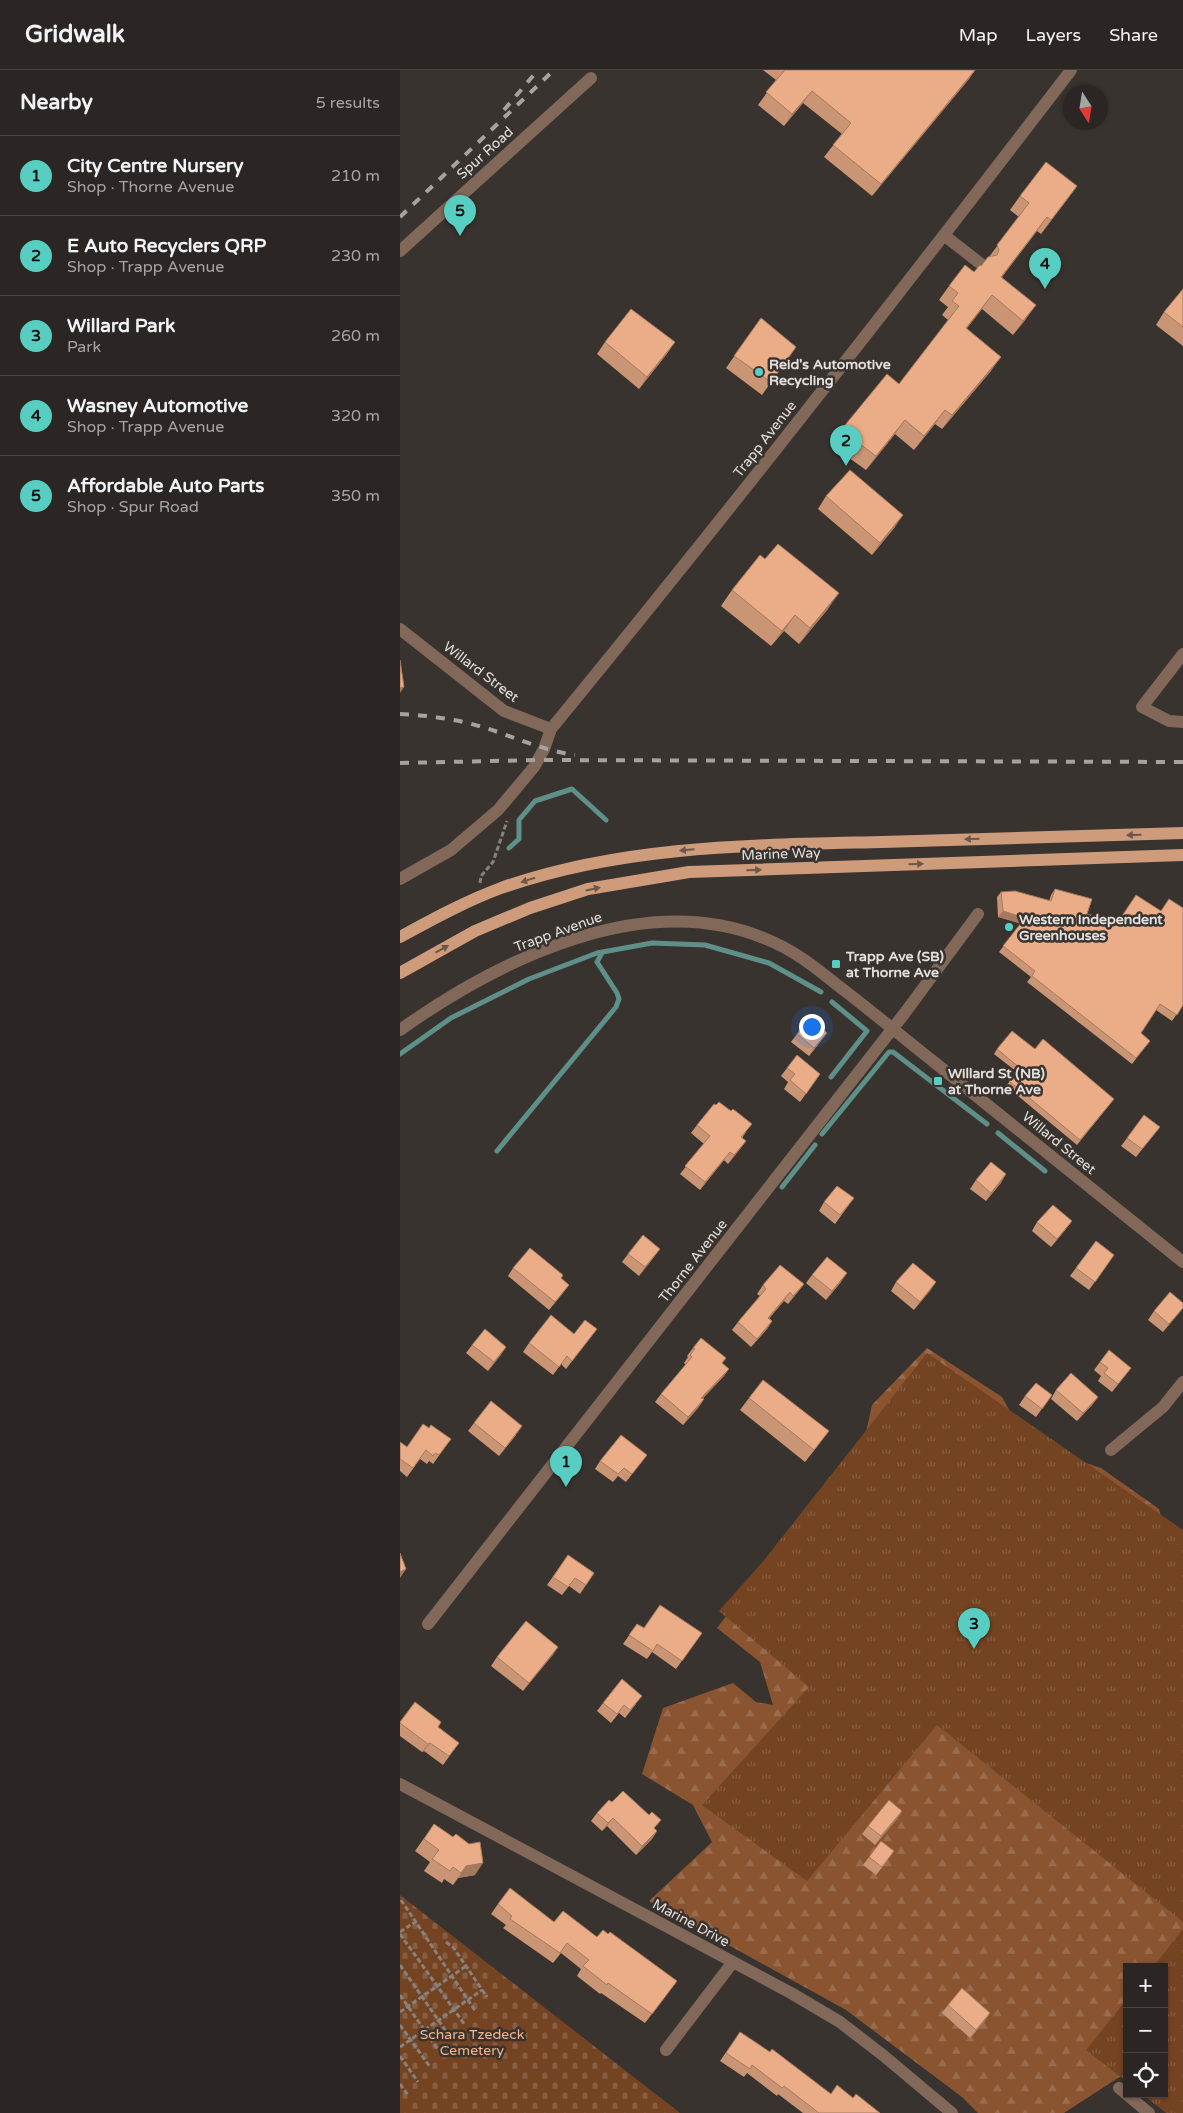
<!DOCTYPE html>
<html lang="en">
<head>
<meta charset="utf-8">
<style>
	:root { --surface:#2b2623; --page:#332e2b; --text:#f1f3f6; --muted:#a6a5a6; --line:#474341; --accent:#57cec1 }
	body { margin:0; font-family:"Varela Round",sans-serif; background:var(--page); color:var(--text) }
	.controls { position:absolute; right:15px; bottom:15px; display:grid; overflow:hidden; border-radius:0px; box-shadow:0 1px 4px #0004 }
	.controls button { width:45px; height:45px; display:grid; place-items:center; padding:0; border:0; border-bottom:1px solid var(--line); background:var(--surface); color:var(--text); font:25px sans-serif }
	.compass { position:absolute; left:663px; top:15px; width:45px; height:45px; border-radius:50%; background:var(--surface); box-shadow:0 1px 4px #0004; rotate:168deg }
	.you { position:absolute; left:411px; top:956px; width:18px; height:18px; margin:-12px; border:4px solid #fff; border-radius:50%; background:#1a73e8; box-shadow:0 0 0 8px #1a73e833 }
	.badge { display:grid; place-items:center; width:32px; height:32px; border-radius:50%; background:var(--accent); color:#111; font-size:16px; font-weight:700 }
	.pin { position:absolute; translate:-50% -41px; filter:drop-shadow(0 1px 2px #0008) }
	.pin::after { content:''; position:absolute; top:26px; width:18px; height:15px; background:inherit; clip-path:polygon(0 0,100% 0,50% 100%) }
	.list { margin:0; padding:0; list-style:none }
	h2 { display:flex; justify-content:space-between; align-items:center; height:65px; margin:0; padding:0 20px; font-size:21px }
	h2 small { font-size:16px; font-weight:400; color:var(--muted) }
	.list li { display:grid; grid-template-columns:32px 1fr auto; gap:15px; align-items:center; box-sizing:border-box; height:80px; padding:0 20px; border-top:1px solid var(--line) }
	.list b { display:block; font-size:19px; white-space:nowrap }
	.list p { margin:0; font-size:16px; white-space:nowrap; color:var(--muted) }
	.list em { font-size:16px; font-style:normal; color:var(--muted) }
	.icon { flex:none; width:28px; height:28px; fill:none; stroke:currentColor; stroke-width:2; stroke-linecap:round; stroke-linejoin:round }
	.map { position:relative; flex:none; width:783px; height:2043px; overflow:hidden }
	header { display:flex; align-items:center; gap:30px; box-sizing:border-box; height:70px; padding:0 25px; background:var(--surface); border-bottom:1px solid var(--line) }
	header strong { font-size:24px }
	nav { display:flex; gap:28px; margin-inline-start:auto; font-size:18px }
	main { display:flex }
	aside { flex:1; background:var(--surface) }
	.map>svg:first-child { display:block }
	.forest { fill:url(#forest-firs) }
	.cemetery { fill:url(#cemetery-stones) }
	.park { fill:url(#park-tufts) }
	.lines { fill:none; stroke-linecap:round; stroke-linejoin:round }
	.stream { stroke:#5e8f89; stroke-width:5 }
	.path { stroke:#87827f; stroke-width:3; stroke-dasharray:5 2.5; stroke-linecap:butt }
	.minor { stroke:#826859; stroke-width:12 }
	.major { stroke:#ce9b7b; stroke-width:12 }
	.rail { stroke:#a6a29f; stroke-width:4; stroke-dasharray:9 9; stroke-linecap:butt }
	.wall { fill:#ca9574 }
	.shaded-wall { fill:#a4795e }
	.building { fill:#ebad87; stroke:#a4795e }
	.oneway { fill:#6d574a }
	.poi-dot { fill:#57cec1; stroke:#39332f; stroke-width:2 }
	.labels { text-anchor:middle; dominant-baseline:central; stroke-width:5; stroke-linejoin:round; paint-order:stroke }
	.street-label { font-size:14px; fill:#e4e0de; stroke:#39332f }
	.poi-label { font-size:14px; font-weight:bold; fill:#e4e0de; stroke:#39332f; text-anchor:start }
	.park-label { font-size:14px; fill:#f7b48b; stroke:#39332f }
</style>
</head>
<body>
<header>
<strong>Gridwalk</strong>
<nav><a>Map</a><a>Layers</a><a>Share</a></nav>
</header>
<main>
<aside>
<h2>Nearby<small>5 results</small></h2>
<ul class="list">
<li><span class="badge">1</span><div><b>City Centre Nursery</b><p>Shop · Thorne Avenue</p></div><em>210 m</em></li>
<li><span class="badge">2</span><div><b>E Auto Recyclers QRP</b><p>Shop · Trapp Avenue</p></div><em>230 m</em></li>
<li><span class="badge">3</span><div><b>Willard Park</b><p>Park</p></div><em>260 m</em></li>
<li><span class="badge">4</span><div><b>Wasney Automotive</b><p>Shop · Trapp Avenue</p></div><em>320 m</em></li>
<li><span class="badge">5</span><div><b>Affordable Auto Parts</b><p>Shop · Spur Road</p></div><em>350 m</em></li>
</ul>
</aside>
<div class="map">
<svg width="783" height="2043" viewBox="0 0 783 2043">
	<defs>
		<pattern id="forest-firs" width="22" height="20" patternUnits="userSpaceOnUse" patternTransform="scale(1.25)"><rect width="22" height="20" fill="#8a5430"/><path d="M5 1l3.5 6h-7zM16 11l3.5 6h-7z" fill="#9a6c4e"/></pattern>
		<pattern id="cemetery-stones" width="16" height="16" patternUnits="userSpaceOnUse" patternTransform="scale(1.25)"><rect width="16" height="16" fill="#734322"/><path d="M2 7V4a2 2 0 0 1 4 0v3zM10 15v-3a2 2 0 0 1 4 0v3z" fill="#875e42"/></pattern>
		<pattern id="park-tufts" width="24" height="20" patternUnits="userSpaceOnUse" patternTransform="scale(1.25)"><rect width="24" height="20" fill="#734322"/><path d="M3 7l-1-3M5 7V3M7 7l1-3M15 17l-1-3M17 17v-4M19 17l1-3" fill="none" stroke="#875e42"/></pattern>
	</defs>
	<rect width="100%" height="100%" fill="#39332f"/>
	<!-- forest -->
	<path class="forest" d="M527 1278 602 1327 628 1374 701 1398 759 1439 771 1485 783 1487V2043L764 2024V1897H727V2002L664 2043H578L562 2027 446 1940 249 1831 312 1772 293 1735 242 1704 263 1638 333 1613 356 1632 373 1635 360 1592 317 1558 426 1416 457 1404 472 1335Z"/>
	<!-- cemetery -->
	<path class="cemetery" d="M0 1825 244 2015 280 2043H0Z"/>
	<!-- park -->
	<path class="park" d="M527 1283 783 1460V1852L537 1655 407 1811 302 1735 409 1617 319 1541 365 1489Z
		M783 1859V2043H766L742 2024H764V1897H753Z
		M727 1929V2012L686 1980Z"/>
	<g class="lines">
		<!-- stream -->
		<path class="stream" d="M109 778 119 769V750L135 731 172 719 206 750
			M0 984 51 948 129 909 197 883 252 873 305 875 369 893 421 922
			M431 1007 467 961 432 932
			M598 1063 645 1101
			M422 1064 489 982H493L587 1054
			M97 1081 216 937 219 929 217 923 197 892 202 883
			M382 1117 415 1075"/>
		<!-- path -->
		<path class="path" d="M80 813 81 806 93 792 107 751
			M1 1830 76 1942
			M0 1862 15 1852
			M0 1864 65 1955
			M46 1872 53 1877 87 1927
			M0 1895 52 1970
			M0 1925 41 1984
			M0 1942 66 1896
			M0 1955 30 1997
			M0 1977 82 1920
			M0 1986 18 2012
			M0 2014 8 2025"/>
		<!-- minor -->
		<path class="minor" d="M545 166 581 194
			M0 181 191 8
			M0 559 104 641 151 659
			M783 584 742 637 769 651 783 652
			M0 809 51 780 98 740 134 697 144 679 151 659C329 442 501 222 671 0
			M0 960C100 889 244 818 366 869 392 879 415 897 436 914 469 939 501 966 534 992 617 1058 700 1125 783 1192
			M711 1380 763 1337 783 1312
			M28 1554 504 944 578 844
			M0 1714 391 1923 440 1952 484 1986 552 2043
			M266 1980 333 1892
			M719 2018 749 2043"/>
		<!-- major -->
		<path class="major" d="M0 867C33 849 66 831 101 818 223 775 354 775 482 772 582 769 683 766 783 763
			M0 903 75 861 130 838 188 819 289 802 783 785"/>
		<!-- rail -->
		<path class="rail" d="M104 40 138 0
			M0 147 154 0
			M0 644C23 645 46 648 68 653 105 662 138 680 175 685
			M0 693 138 690 783 692"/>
	</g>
	<!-- wall -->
	<path class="wall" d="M363 0H575L569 9 472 126 424 87 442 64 403 33 384 56 358 35 376 10Z
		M677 116 641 164 637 161 602 207 626 249 613 265 582 239 567 258 591 301 542 359 535 354 514 380 495 364 466 400 431 375 441 360 499 314 548 250 542 245 548 237 539 230 549 216 574 202 581 196 589 187 619 147 610 140 620 126Z
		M783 219V276L756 255 764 242Z
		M361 248 396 277 362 325 326 298Z
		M205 272H275L266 285 239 319 197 284Z
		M426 426 495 457 472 485 418 439Z
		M332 520 428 539 399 574 384 561 371 576 321 536Z
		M655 819 687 844 783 935 772 951 756 940 741 963 750 971 732 994 627 912 631 907 599 882 621 853 598 847 597 827 601 822 649 831 651 825Z
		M397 964 421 971 409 986 391 972Z
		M597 979H635L711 1033 677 1075 606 1016 617 1002 594 984Z
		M387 998 420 1004 400 1032 384 1019 388 1012 381 1006Z
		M297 1055 346 1062 342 1068 346 1071 340 1079 328 1094 324 1090 300 1120 280 1104 304 1074 291 1063Z
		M760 1057 736 1087 721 1076 727 1068Z
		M576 1110 601 1113 586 1131 570 1119Z
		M454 1128 435 1154 419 1141 424 1132Z
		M637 1152 666 1159 651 1177 632 1161Z
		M696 1171 714 1185 689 1220 670 1206Z
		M228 1184 254 1187 239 1206 222 1192Z
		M113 1198 161 1208 163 1223 149 1240 108 1206Z
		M412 1205 441 1212 426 1230 406 1213Z
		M496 1212H536L514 1240 491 1221Z
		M404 1214 388 1234 384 1231 369 1248 372 1251 367 1259 351 1277 332 1260 338 1252 360 1226 357 1224 363 1215Z
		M754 1241 779 1243 763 1262 748 1250Z
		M197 1259 166 1299 161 1294 153 1305 123 1282 129 1273Z
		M72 1275 106 1277 88 1301 66 1283Z
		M293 1278 322 1293 329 1299 323 1307 302 1329H304L298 1338 283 1355 255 1332 261 1324 286 1295 284 1293 288 1287 287 1286Z
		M700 1292 731 1298 712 1322 698 1311 701 1306 694 1300Z
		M656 1320 698 1327 692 1335 677 1351 651 1329Z
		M652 1325 636 1347 619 1335 625 1326Z
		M349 1328 420 1373 405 1392 340 1340Z
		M74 1353 116 1365 99 1386 68 1361Z
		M29 1358 51 1369 33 1394 29 1391 27 1394 20 1389 7 1407 0 1401V1372L7 1377Z
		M247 1385 226 1412 218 1406 213 1412 195 1399 200 1391Z
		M168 1485 194 1503 180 1524 169 1516 162 1525 147 1515Z
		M237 1554 244 1558 302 1563 276 1599 252 1582 247 1589 223 1574Z
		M158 1577 123 1621 91 1596 97 1587Z
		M203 1633 236 1634 225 1648 219 1643 211 1653 197 1641Z
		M0 1652 38 1657 59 1673 43 1695 24 1681 22 1682 0 1666Z
		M212 1732 255 1759 257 1761 252 1769 236 1785 207 1756 202 1761 191 1751 197 1743Z
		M502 1741 497 1749 475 1775 462 1764 468 1756Z
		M34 1754 75 1805 58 1808 53 1815 44 1809 42 1813 24 1801 30 1792 15 1781Z
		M469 1787 488 1790 476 1805 463 1795Z
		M98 1834 154 1852 197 1867 277 1911 245 1953 201 1923 200 1924 177 1906 181 1899 161 1883 153 1893 103 1858 106 1855 91 1844Z
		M548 1935 585 1951 570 1968 542 1943Z
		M340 1962 431 2024 453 2028 480 2043H403L378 2024 377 2026 347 2003 344 2007 320 1991Z"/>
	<!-- shaded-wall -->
	<path class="shaded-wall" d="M575 0 569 9 472 126 481 114Z
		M412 21 403 33 384 56 392 44Z
		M677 116 667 130 641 164 651 150Z
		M647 147 637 161 591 221 601 207Z
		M592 225 582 239 556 272 566 258Z
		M636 235 626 249 613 265 623 251Z
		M275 272 266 285 239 319 247 307Z
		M601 287 591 301 542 359 552 345Z
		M545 340 535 354 514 380 524 366Z
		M505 350 495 364 466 400 476 386Z
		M503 445 495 457 472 485 480 473Z
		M439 523 428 539 399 574 410 558Z
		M395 545 384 561 371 576 382 561Z
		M4 617 0 623V618Z
		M603 841 625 848 621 854 598 847Z
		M427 963 421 971 409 986 414 978Z
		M346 1071 340 1079 328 1094 334 1085Z
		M330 1082 324 1090 300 1120 305 1112Z
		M606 1104 601 1113 586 1131 591 1123Z
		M672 1151 666 1159 651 1177 657 1169Z
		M260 1179 254 1187 239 1206 245 1197Z
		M447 1203 441 1212 426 1230 432 1221Z
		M536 1212 530 1221 514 1240 520 1232Z
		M404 1214 398 1222 388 1234 393 1226Z
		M169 1215 163 1223 149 1240 155 1232Z
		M390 1222 384 1231 363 1256 368 1248Z
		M783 1238 779 1243 763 1262 769 1254Z
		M372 1251 367 1259 351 1277 357 1269Z
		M106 1277 101 1285 88 1301 94 1292Z
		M731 1298 725 1306 712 1322 718 1314Z
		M329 1299 323 1307 296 1336 301 1328Z
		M698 1327 692 1335 677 1351 683 1343Z
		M304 1329 298 1338 283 1355 288 1347Z
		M122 1356 116 1365 99 1386 105 1378Z
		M6 1499 0 1508V1502Z
		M158 1577 153 1585 123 1621 129 1613Z
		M30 1673 24 1681 22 1682 28 1674Z
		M502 1741 497 1749 475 1775 481 1766Z
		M213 1748 207 1756 202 1761 208 1753Z
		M257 1761 252 1769 236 1785 242 1776Z
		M83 1793 75 1805 58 1808 66 1796Z
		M590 1943 585 1951 570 1968 576 1960Z"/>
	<!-- building -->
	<path class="building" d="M385 0H575L481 114 433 75 451 53 412 21 392 44 366 22Z
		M646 92 677 116 651 150 647 147 601 207 636 235 623 251 592 225 566 258 601 287 552 345 545 340 524 366 505 350 476 386 441 360 487 304 499 314 559 236 552 231 558 223 549 216 565 195 574 202 580 195 581 196 588 187 597 185 599 180 597 175 629 133 620 126Z
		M783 219V257L764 242Z
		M231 239 275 272 247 307 205 272Z
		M361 248 396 277 371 312 334 286Z
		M450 400 503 445 480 473 426 426Z
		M378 474 439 523 410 558 395 545 382 561 332 520 360 485 365 489Z
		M0 590 4 617 0 618Z
		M655 819 692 829 687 844 718 852 736 825 761 841 769 829 783 838V935L777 945 760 934 741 963 750 971 736 988 632 906 635 901 603 876 625 848 603 841 601 822 615 821 651 831Z
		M410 948 427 963 414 978 397 964Z
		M612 961 635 979 643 969 714 1029 680 1070 609 1011 620 998 597 979Z
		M397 985 420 1004 406 1024 390 1010 395 1004 387 998Z
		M319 1032 331 1041 333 1039 352 1054 341 1067 346 1071 334 1085 330 1082 305 1112 285 1096 310 1066 297 1055 314 1034 316 1035Z
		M744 1045 760 1057 742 1079 727 1068Z
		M591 1092 606 1104 591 1123 576 1110Z
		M437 1116 454 1128 440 1145 424 1132Z
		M653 1135 672 1151 657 1169 637 1152Z
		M243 1165 260 1179 245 1197 228 1184Z
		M696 1171 714 1185 695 1212 676 1198Z
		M130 1178 163 1205 161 1208 169 1215 155 1232 113 1198Z
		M427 1187 447 1203 432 1221 412 1205Z
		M513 1193 536 1212 520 1232 496 1212Z
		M380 1195 404 1214 393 1226 390 1222 368 1248 372 1251 357 1269 338 1252 366 1219 363 1215Z
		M770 1222 783 1233V1238L769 1254 754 1241Z
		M151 1245 174 1264 185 1250 197 1259 172 1291 167 1286 159 1297 129 1273Z
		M85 1259 106 1277 94 1292 72 1275Z
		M301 1268 326 1288 322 1293 329 1299 301 1328 304 1329 288 1347 261 1324 292 1287 290 1285 295 1279 293 1278Z
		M709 1280 731 1298 718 1314 704 1303 708 1298 700 1292Z
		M671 1303 698 1327 683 1343 656 1320Z
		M363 1310 429 1361 414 1380 349 1328Z
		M636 1313 652 1325 642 1339 625 1326Z
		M91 1331 122 1356 105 1378 74 1353Z
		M23 1354 29 1358 31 1355 51 1369 39 1385 35 1383 33 1386 26 1380 13 1398 0 1389V1372L7 1377Z
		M221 1365 247 1385 232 1404 224 1398 218 1404 200 1391Z
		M0 1483 6 1499 0 1502Z
		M168 1485 194 1503 186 1515 175 1508 168 1517 153 1507Z
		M260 1535 302 1563 282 1591 257 1574 253 1581 229 1565 237 1554 244 1558Z
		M126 1551 158 1577 129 1613 97 1587Z
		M222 1609 242 1626 230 1640 224 1635 217 1644 203 1633Z
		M15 1632 41 1652 38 1657 59 1673 49 1686 30 1673 28 1674 0 1653V1652Z
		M223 1721 249 1745 252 1742 261 1750 254 1758 257 1761 242 1776 213 1748 208 1753 197 1743 209 1730 212 1732Z
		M489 1730 502 1741 481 1766 468 1756Z
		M34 1754 53 1767 56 1764 69 1774 80 1772 83 1793 66 1796 61 1803 53 1797 50 1801 32 1789 39 1780 24 1769Z
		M481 1771 494 1781 482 1797 469 1787Z
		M110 1818 154 1852 163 1841 197 1867 203 1860 208 1864 210 1862 277 1911 252 1944 208 1913 207 1915 183 1896 189 1890 167 1873 160 1883 110 1849 112 1846 98 1834Z
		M562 1918 590 1943 576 1960 548 1935Z
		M340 1962 370 1982 372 1979 431 2024 437 2015 453 2028 456 2024 480 2043H419L384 2016 382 2018 352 1995 350 1999 326 1983Z"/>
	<!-- one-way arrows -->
	<defs><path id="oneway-solid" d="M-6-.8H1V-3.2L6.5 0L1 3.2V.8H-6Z" transform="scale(1.25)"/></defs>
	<g class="oneway">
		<use href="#oneway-solid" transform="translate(734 765) rotate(178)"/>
		<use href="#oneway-solid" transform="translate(572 769) rotate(178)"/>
		<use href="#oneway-solid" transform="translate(287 780) rotate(175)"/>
		<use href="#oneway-solid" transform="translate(516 794) rotate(-2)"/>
		<use href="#oneway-solid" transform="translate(354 800) rotate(-2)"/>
		<use href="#oneway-solid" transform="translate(128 810) rotate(163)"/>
		<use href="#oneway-solid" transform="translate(193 819) rotate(-12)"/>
		<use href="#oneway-solid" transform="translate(42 879) rotate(-29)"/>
	</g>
	<!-- markers -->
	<g class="poi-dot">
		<circle cx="359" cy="302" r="5"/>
		<circle cx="609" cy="857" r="5"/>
		<rect x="431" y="889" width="10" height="10" rx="2.5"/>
		<rect x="533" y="1006" width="10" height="10" rx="2.5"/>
	</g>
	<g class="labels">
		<!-- street labels -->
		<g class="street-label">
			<text transform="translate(85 83) rotate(-42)">Spur Road</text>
			<text transform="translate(365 369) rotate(-52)">Trapp Avenue</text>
			<text transform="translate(81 602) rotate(37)">Willard Street</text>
			<text transform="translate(381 784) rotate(-2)">Marine Way</text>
			<text transform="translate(158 862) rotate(-20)">Trapp Avenue</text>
			<text transform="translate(659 1073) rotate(39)">Willard Street</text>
			<text transform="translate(293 1191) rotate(-52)">Thorne Avenue</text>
			<text transform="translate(291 1853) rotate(28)">Marine Drive</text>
		</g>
		<!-- poi labels -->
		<g class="poi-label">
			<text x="369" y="294">Reid's Automotive<tspan x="369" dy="16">Recycling</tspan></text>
			<text x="619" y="849">Western Independent<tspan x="619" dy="16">Greenhouses</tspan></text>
			<text x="446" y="886">Trapp Ave (SB)<tspan x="446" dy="16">at Thorne Ave</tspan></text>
			<text x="548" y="1003">Willard St (NB)<tspan x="548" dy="16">at Thorne Ave</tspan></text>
		</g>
		<!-- park labels -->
		<g class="park-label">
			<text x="72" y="1964">Schara Tzedeck<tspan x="72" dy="16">Cemetery</tspan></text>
		</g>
	</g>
</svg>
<div class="controls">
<button>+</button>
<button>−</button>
<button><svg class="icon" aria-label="locate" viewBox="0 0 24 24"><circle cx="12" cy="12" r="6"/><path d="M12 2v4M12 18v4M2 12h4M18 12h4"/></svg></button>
</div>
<svg class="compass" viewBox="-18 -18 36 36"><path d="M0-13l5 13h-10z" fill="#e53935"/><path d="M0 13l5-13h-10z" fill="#a6a5a6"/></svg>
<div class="you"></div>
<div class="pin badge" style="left:166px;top:1417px">1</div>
<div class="pin badge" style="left:446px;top:396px">2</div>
<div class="pin badge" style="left:574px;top:1579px">3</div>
<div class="pin badge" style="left:645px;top:219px">4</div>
<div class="pin badge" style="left:60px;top:166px">5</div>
</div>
</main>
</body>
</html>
